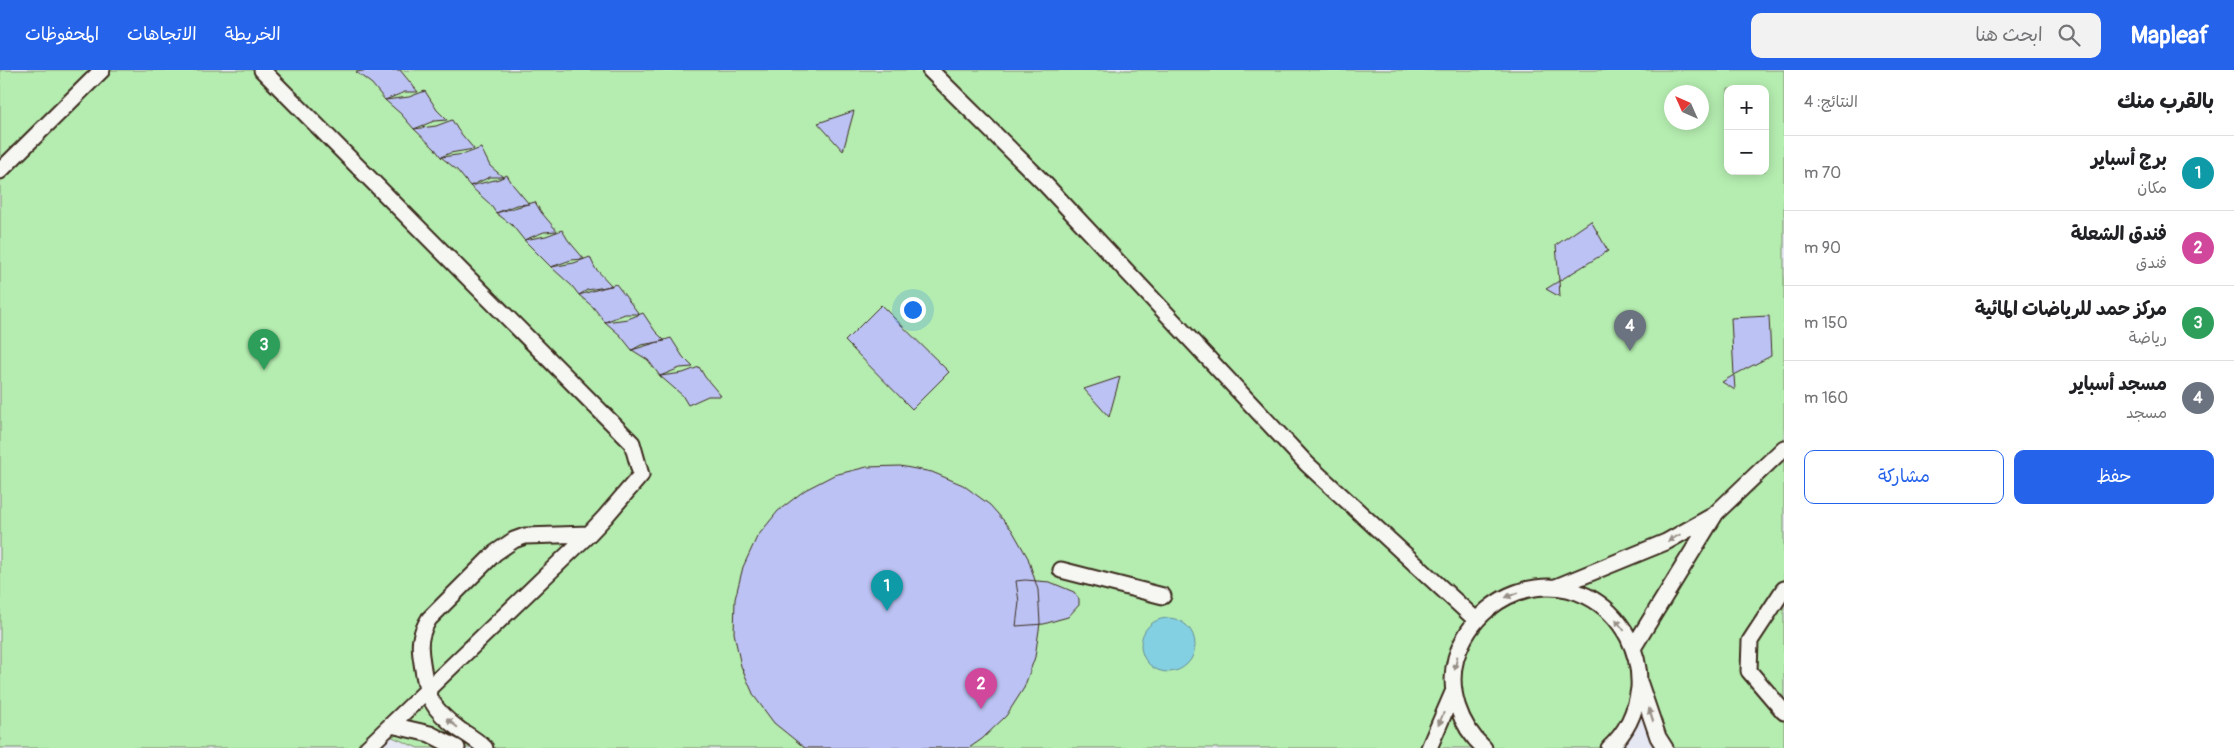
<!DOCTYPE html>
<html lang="ar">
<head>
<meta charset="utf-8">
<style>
	:root { --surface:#fff; --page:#f2f2f2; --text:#202124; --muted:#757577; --line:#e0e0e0; --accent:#2563eb }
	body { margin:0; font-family:Pangolin,"Playpen Sans Arabic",sans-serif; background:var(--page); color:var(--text); direction:rtl }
	.controls { position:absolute; right:15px; top:15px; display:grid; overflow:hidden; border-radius:10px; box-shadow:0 2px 12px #0003 }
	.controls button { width:45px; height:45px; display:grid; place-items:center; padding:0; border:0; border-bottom:1px solid var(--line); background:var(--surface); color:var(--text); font:25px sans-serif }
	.compass { position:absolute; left:1664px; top:15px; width:45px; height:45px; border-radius:50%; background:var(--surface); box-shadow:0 2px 12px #0003; rotate:315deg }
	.you { position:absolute; left:912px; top:239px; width:18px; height:18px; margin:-12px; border:4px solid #fff; border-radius:50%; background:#1a73e8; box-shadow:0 0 0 8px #1a73e833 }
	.badge { display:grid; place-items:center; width:32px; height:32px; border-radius:50%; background:var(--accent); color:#fff; font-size:16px; font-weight:700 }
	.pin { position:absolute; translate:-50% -41px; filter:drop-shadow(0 1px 2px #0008) }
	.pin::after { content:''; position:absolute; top:26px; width:18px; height:15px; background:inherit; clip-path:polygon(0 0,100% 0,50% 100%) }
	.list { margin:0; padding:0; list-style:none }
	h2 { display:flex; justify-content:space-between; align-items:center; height:65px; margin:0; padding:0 20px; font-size:21px }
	h2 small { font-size:16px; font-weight:400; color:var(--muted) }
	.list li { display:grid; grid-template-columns:32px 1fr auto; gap:15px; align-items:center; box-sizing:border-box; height:75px; padding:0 20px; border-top:1px solid var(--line) }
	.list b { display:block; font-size:19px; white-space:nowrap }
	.list p { margin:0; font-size:16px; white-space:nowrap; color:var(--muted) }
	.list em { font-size:16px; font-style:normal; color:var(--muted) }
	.actions { display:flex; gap:10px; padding:15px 20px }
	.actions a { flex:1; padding:11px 0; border:1px solid var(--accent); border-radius:10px; text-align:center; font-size:18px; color:var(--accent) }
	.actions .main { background:var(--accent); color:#fff }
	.icon { flex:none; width:28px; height:28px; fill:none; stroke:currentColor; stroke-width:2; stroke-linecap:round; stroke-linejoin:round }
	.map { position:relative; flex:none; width:1784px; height:678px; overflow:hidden; direction:ltr }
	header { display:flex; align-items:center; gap:30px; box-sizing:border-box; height:70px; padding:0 25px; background:var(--accent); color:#fff }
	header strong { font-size:24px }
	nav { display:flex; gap:28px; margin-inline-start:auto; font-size:18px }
	.search { width:350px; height:45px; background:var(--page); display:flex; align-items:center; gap:12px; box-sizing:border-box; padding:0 18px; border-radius:10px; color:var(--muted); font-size:19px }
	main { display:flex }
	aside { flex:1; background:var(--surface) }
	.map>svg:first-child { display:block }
	.green { fill:#b5edb0; stroke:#788c67; fill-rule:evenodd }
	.water { fill:#84d0e3; stroke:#678e94 }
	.building { fill:#bcc3f4; stroke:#3b2a1e }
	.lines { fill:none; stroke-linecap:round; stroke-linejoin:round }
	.lane-casing { stroke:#3b2a1e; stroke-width:19 }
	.lane { stroke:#f6f6f2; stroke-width:15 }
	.oneway { fill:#989088 }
</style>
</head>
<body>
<header>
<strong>Mapleaf</strong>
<div class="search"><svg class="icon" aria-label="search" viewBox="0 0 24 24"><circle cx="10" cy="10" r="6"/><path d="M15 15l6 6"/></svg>ابحث هنا</div>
<nav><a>الخريطة</a><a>الاتجاهات</a><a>المحفوظات</a></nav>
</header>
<main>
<aside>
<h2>بالقرب منك<small>النتائج: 4</small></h2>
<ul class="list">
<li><span class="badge" style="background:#0f9aa8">1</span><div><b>برج أسباير</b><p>مكان</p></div><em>70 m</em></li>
<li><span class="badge" style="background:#d1479c">2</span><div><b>فندق الشعلة</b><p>فندق</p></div><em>90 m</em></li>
<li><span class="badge" style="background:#2e9e5b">3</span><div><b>مركز حمد للرياضات المائية</b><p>رياضة</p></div><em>150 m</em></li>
<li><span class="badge" style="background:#6b7280">4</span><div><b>مسجد أسباير</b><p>مسجد</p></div><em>160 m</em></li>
</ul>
<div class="actions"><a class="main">حفظ</a><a>مشاركة</a></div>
</aside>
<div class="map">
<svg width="1784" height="678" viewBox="0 0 1784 678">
	<rect width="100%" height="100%" fill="#e5e7f3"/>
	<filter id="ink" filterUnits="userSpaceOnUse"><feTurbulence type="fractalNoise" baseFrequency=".02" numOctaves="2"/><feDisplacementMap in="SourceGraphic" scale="10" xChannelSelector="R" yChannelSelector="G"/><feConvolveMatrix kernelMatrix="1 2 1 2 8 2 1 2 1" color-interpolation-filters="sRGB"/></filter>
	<g filter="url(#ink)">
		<!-- green -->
		<path class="green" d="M0 0H1784V678H1665L1640 613 1609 678H418L383 663 367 678H0ZM1728 19H1765V101H1728ZM1672 22H1702V52H1672Z"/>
		<!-- water -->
		<path class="water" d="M1141 575a27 27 0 1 1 54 0a27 27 0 1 1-54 0Z"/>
		<!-- building -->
		<path class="building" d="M369 0H400L418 22H405L385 30 372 14 356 2Z
			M425 21 437 40 447 50 434 51 414 59 401 44 385 30 409 27Z
			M854 41 843 81 818 53Z
			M452 50 458 60 474 79 450 83 441 87 435 79 414 59 436 56Z
			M481 78 490 96 503 107H490L470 116 457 100 441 87 465 84Z
			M507 105 513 115 529 134 516 135 496 143 490 134 470 116 499 109Z
			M535 132 541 142 557 161 544 162 524 170 512 155 496 143Z
			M1591 151 1608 181 1559 211 1556 175Z
			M562 160 568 170 584 189 571 190 551 197 524 170 546 166Z
			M590 187 595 198 612 216 587 220 579 225 572 216 551 197 574 193Z
			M1559 211 1560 227 1546 219Z
			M616 214 639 244H625L605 252 593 237 579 225Z
			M881 235 949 302 912 339 845 271Z
			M643 243 655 261 665 271 641 275 632 280 620 265 605 252 628 249Z
			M1769 246 1771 286 1734 305 1731 248Z
			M671 268 683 287 693 297 680 298 660 306 648 290 632 280Z
			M699 297 705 307 721 326H708L688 335 682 325 660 306 683 303Z
			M1734 305 1735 320 1722 312Z
			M1120 307 1109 347 1084 319Z
			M900 396 932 402 963 415 990 435 1012 460 1028 488 1038 520 1040 553 1035 587 1024 618 1006 646 982 669 969 678H805L774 653 754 626 741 596 734 563 735 529 743 497 757 467 778 441 805 420 834 405 867 397Z
			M1025 510 1050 512 1074 522 1079 529V535L1068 547 1057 550 1044 554 1016 556 1019 532 1016 511Z"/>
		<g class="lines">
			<!-- lane casing -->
			<g class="lane-casing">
				<path id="lane" d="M262 0 632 373 641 405 605 447 589 464 367 678
					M930 0 1045 114 1307 394 1476 550
					M0 101 102 0
					M1061 500 1163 526
					M1556 517 1666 472 1714 445
					M1784 519 1750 571 1749 601 1784 642
					M1633 578 1716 443 1784 378
					M1640 614 1658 667 1665 678
					M391 655 430 664 457 678
					M485 678C478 671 468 665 460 660 431 639 427 627 422 593 419 576 419 565 429 549L495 483 514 470 525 466 589 464
					M1429 678 1454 620
					M1484 678C1460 656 1447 620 1456 588 1482 506 1586 490 1628 567 1636 583 1640 600 1639 618 1636 641 1626 663 1609 678"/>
			</g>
			<!-- lane -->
			<use href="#lane" class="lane"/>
		</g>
		<!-- one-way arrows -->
		<defs><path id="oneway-solid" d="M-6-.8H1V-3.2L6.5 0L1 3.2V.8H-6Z" transform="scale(1.25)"/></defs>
		<g class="oneway">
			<use href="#oneway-solid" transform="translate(1674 468) rotate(150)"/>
			<use href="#oneway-solid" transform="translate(1512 525) rotate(159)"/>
			<use href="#oneway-solid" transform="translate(1620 555) rotate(-127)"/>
			<use href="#oneway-solid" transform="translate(1456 593) rotate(101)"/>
			<use href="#oneway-solid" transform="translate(1651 645) rotate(-108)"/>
			<use href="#oneway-solid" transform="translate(1441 649) rotate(113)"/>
			<use href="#oneway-solid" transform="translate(452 653) rotate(-142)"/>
		</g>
	</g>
</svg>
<div class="controls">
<button>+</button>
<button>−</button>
</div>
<svg class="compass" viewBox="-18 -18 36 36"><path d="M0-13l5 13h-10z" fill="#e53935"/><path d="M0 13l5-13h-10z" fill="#757577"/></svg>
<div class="you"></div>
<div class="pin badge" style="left:887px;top:541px;background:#0f9aa8">1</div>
<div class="pin badge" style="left:981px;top:639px;background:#d1479c">2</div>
<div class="pin badge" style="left:264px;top:300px;background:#2e9e5b">3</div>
<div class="pin badge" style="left:1630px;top:281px;background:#6b7280">4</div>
</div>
</main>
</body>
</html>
